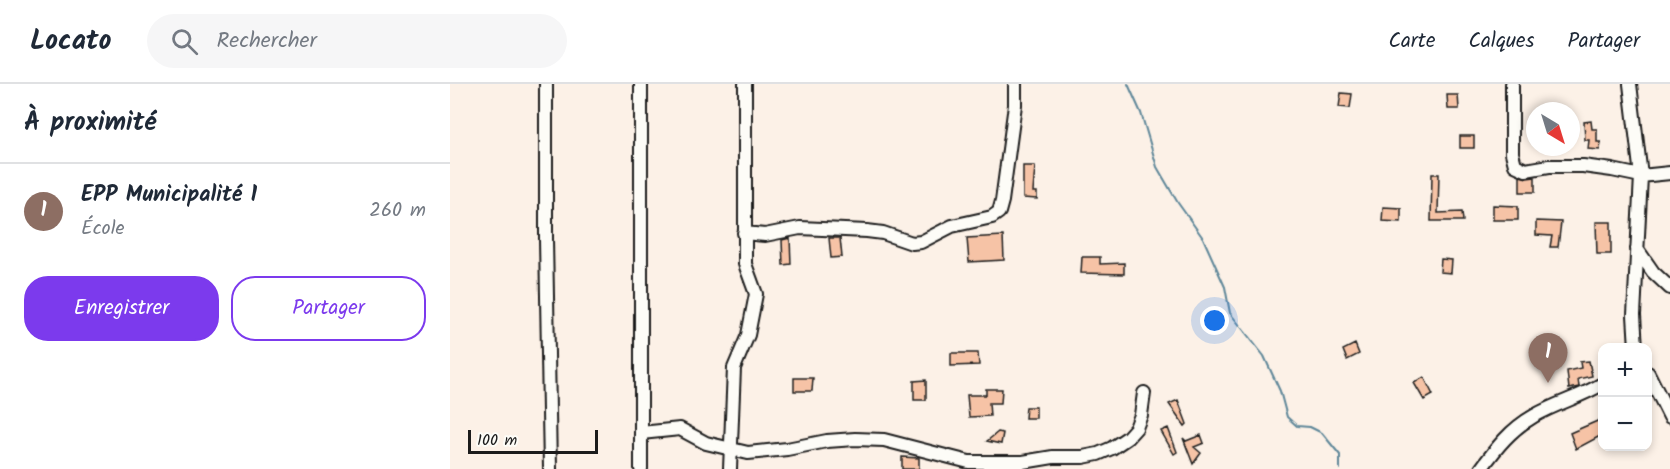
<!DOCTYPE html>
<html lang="fr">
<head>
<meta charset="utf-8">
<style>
	:root { --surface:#fff; --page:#f6f6f7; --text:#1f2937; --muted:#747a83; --line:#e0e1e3; --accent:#7c3aed }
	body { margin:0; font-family:Kalam,sans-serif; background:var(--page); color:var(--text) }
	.controls { position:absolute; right:18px; bottom:18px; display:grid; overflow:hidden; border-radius:12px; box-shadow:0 3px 9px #0003 }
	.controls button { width:54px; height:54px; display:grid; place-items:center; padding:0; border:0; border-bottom:2px solid var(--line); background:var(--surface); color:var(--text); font:30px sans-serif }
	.compass { position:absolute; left:1076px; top:18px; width:54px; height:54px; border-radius:50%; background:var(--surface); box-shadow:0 3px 9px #0003; rotate:142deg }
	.scale { position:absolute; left:18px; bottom:15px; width:130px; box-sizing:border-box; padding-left:6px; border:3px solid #1c1c1c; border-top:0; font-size:16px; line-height:21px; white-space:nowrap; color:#1c1c1c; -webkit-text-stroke:4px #fdfcf7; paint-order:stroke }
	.you { position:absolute; left:765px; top:237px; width:21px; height:21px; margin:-15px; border:4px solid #fff; border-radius:50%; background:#1a73e8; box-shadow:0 0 0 9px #1a73e833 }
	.badge { display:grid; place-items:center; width:39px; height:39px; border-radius:50%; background:var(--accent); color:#fff; font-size:20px; font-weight:700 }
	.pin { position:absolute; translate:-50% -50px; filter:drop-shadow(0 2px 3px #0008) }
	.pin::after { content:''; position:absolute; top:32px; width:21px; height:18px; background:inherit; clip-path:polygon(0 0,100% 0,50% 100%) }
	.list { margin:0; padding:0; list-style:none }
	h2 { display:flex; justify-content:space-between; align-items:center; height:78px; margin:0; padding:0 24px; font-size:26px }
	h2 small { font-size:20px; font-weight:400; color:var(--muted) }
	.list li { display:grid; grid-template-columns:39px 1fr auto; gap:18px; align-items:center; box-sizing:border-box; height:96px; padding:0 24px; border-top:2px solid var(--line) }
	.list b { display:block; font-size:22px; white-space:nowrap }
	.list p { margin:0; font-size:20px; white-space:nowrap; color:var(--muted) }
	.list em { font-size:20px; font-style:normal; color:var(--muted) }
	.actions { display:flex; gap:12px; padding:18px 24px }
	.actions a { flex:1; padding:14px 0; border:2px solid var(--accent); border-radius:24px; text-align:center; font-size:21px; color:var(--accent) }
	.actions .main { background:var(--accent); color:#fff }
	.icon { flex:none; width:33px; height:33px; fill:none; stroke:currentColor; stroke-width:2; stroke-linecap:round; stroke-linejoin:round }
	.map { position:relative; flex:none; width:1220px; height:385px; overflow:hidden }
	header { display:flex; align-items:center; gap:36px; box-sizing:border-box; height:84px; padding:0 30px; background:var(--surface); border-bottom:2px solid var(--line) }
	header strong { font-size:28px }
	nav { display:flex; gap:33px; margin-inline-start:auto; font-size:21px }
	.search { width:420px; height:54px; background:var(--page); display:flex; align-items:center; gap:15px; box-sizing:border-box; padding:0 21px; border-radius:33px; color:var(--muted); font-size:22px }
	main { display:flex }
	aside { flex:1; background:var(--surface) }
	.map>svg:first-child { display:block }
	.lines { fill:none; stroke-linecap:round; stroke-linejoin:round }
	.stream { stroke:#5f8799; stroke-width:2 }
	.building { fill:#f6c3a6; stroke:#1c1c1c; stroke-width:1.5 }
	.minor-casing { stroke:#1c1c1c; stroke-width:16 }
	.minor { stroke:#fdfcf7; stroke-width:12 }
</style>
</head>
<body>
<header>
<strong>Locato</strong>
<div class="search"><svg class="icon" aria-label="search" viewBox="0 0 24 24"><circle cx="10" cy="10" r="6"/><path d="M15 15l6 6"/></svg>Rechercher</div>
<nav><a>Carte</a><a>Calques</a><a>Partager</a></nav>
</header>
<main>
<aside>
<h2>À proximité<small></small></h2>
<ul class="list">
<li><span class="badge" style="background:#8d6e63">1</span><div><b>EPP Municipalité 1</b><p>École</p></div><em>260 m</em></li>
</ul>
<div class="actions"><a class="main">Enregistrer</a><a>Partager</a></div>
</aside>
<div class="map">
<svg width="1220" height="385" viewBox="0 0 1220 385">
	<rect width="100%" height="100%" fill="#fcf1e7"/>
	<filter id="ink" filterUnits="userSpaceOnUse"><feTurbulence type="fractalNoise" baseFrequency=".0167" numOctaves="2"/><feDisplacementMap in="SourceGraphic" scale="12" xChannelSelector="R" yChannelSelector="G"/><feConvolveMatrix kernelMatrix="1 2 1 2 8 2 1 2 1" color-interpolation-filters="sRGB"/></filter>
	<g filter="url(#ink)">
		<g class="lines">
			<!-- stream -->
			<path class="stream" d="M678 0 691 29 707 83 728 119 753 154 775 203 780 229 814 272 830 307 837 333 847 342 860 343 872 349 890 371V385"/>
		</g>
		<!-- building -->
		<path class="building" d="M891 9 902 10 900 24 889 23Z
			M997 11H1008L1009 25H998Z
			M1141 37 1142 45H1147V58H1151L1150 66 1138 65 1139 56H1135L1134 38Z
			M1010 52H1024V64H1010Z
			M573 82H585L583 108H587V115L573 114Z
			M982 90H989L988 129 1012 128 1013 137H981Z
			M1070 92 1077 94 1085 93V108H1070Z
			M1043 121 1068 122V136H1043Z
			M933 123 951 124V138L932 137Z
			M1086 137 1111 138 1108 163H1100L1102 152 1086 151Z
			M1146 138H1161V170H1147Z
			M553 152 554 176 519 178 517 154Z
			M340 154 341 180 333 181 332 156Z
			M379 154H390L392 173 381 174Z
			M632 173H650V180L674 179V190L631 189Z
			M991 175 1002 176 1001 189 990 188Z
			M905 260 909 270 897 276 893 266Z
			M501 269H528L529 281 501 282Z
			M1139 277 1142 292 1128 295 1129 303 1119 305 1117 287 1131 284 1130 278Z
			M974 293 983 311 974 316 964 299Z
			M344 294H363L362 307H344Z
			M476 296V316H464V297Z
			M536 305H552L551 319H539L540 332 519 333 517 311H536Z
			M728 316 737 340 735 342 719 320Z
			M576 323H586V334H575Z
			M1152 335V351L1126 365 1120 349Z
			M718 344 727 368 724 370 711 347Z
			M548 348 553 349 551 360 537 357Z
			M751 351 754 359 744 363 751 369 743 380 733 354 736 357Z
			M452 373 469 374V385H452Z"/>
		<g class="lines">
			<!-- minor casing -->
			<g class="minor-casing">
				<path id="minor" d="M96 0V155L100 385
					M191 0V385
					M1062 0V69L1065 81 1076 86 1099 82H1133L1162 86 1191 92 1220 89
					M1180 0 1191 92 1184 231 1186 264
					M294 149 315 151 350 144 417 147 433 149 462 159 471 158 502 142 542 133 549 128 552 117 565 21V0
					M1187 165 1203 188 1220 204
					M1198 289 1220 333
					M191 349 230 345 256 359 298 369 337 365 377 357 405 355 434 356 519 378H573L603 373H633L648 370 662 364 677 354 686 344 691 331 694 309
					M280 385 284 284 298 251 306 210 295 180V0
					M1031 385C1046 364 1061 345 1084 332 1106 319 1131 313 1152 300"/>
			</g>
			<!-- minor -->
			<use href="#minor" class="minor"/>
		</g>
	</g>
</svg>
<div class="controls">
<button>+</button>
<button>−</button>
</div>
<svg class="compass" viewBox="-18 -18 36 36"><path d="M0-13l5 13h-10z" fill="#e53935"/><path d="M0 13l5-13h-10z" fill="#747a83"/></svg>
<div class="scale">100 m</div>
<div class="you"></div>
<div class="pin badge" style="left:1098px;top:299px;background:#8d6e63">1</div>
</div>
</main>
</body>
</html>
